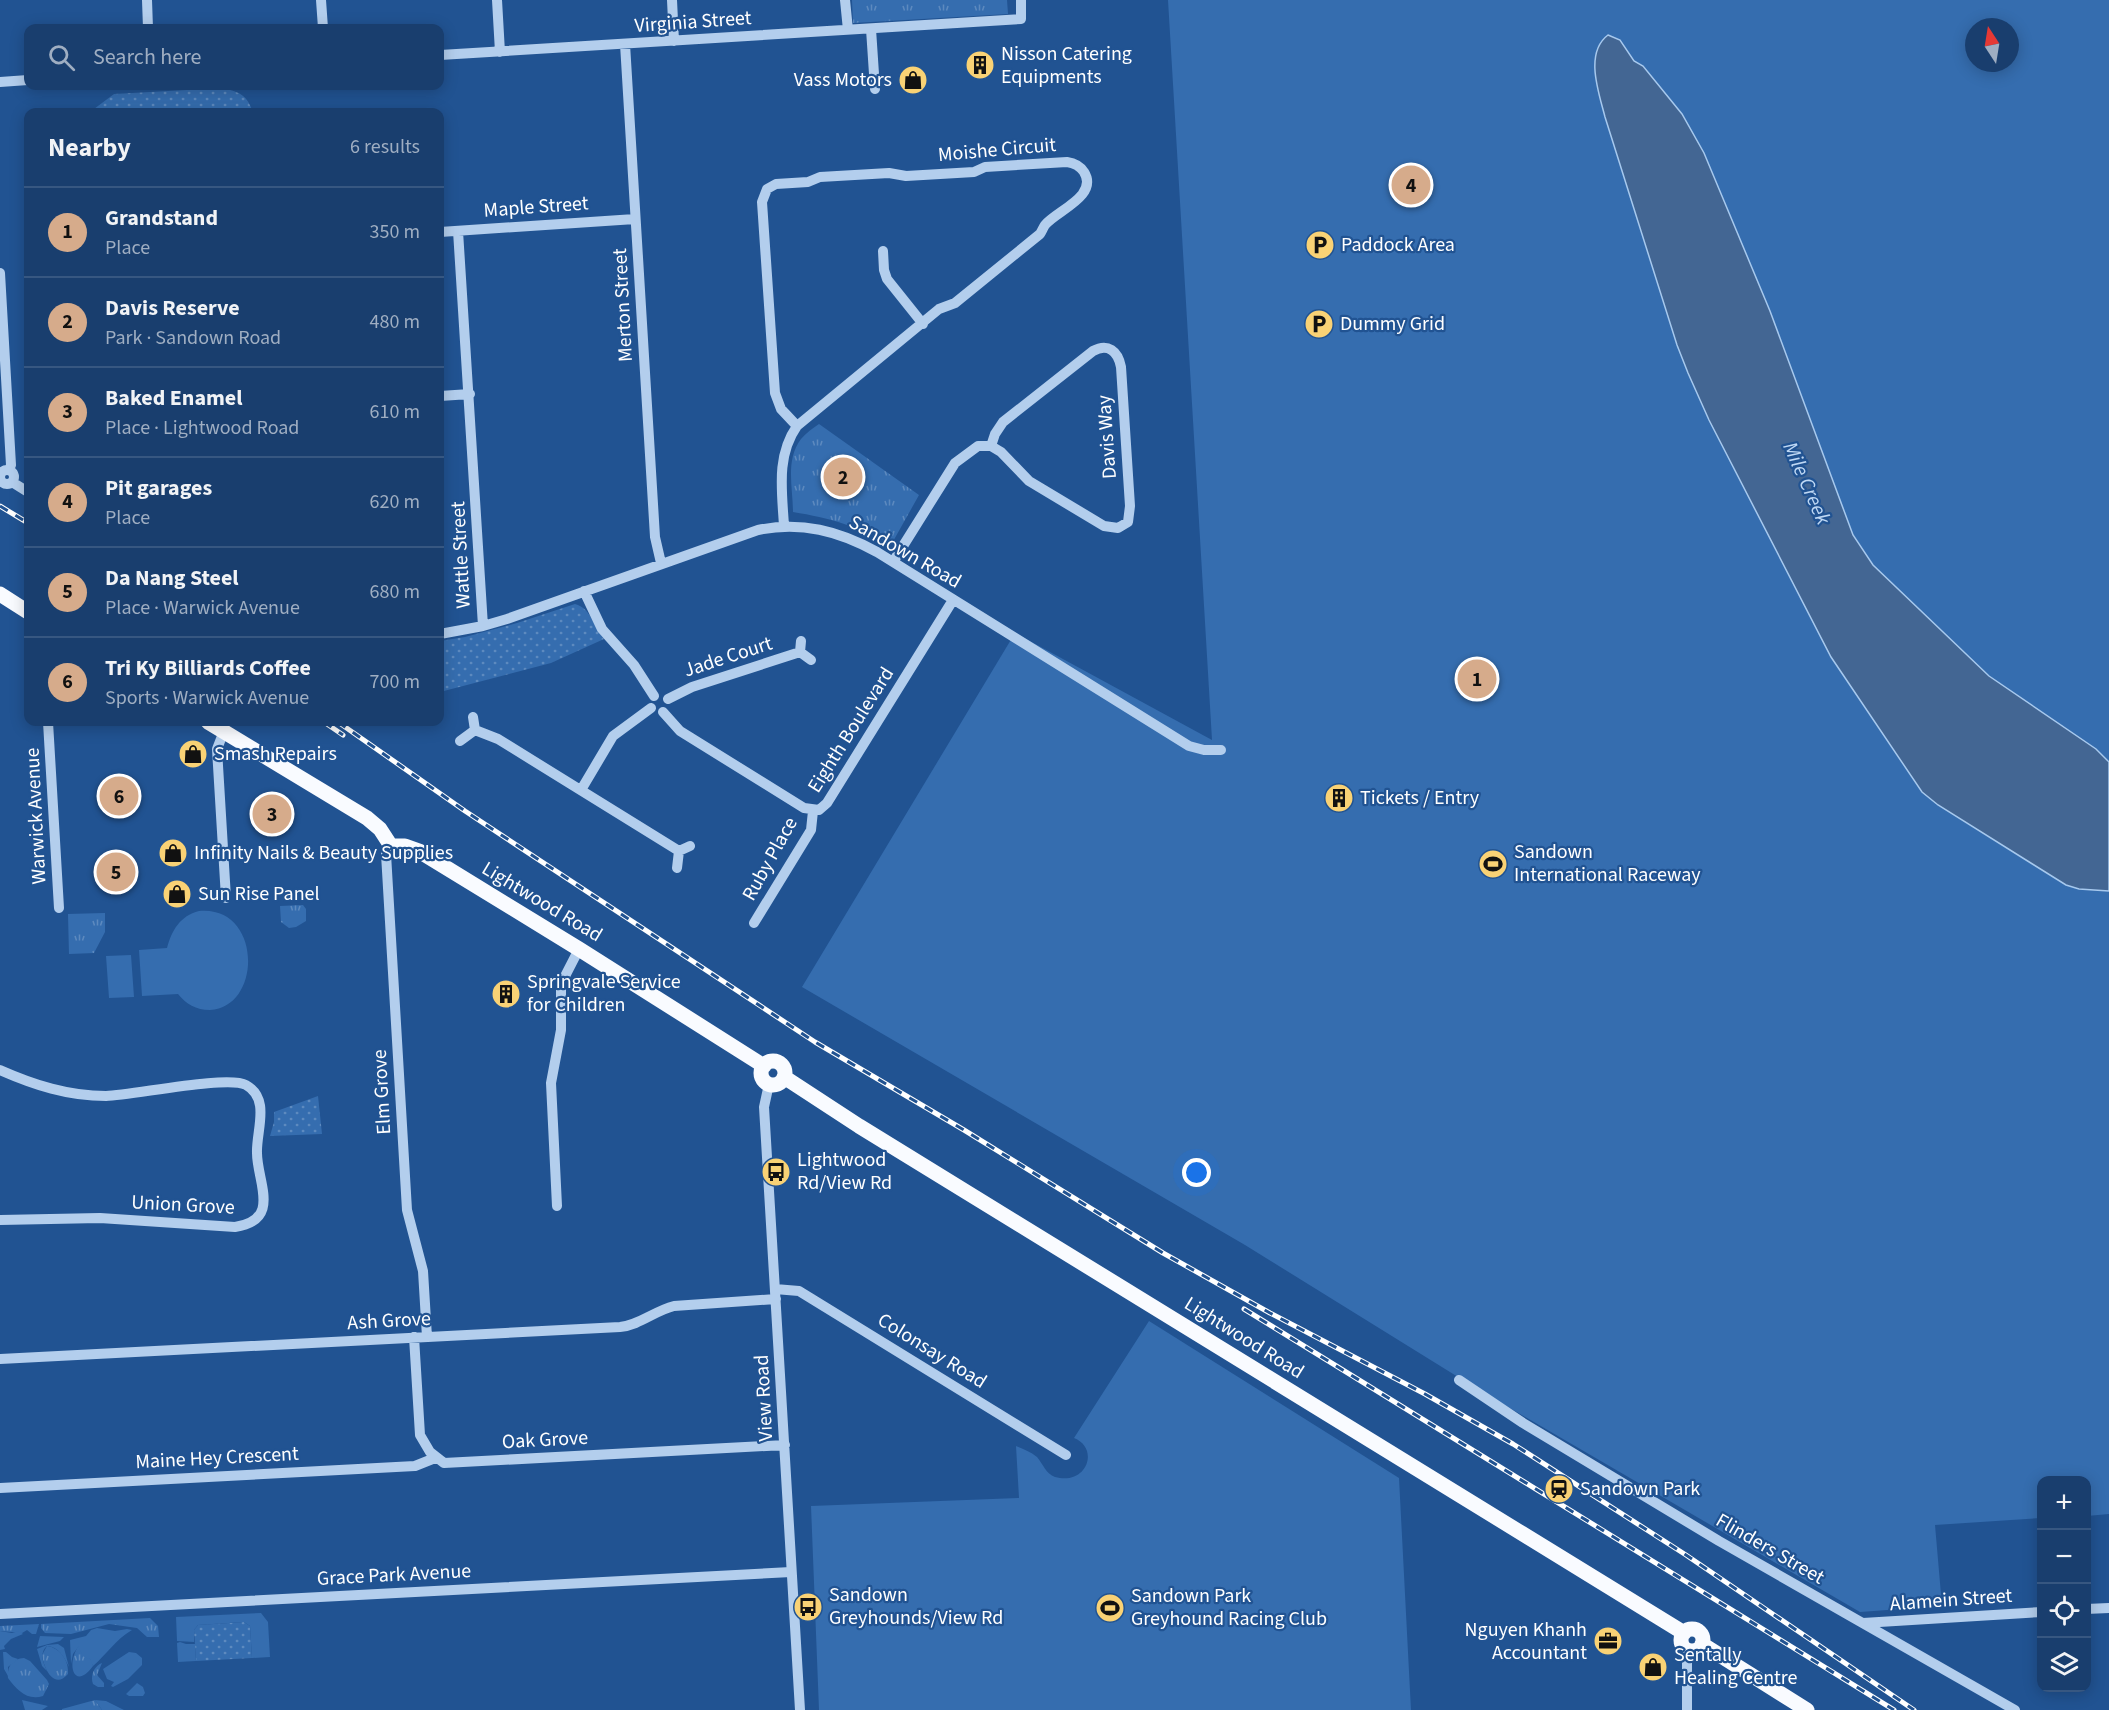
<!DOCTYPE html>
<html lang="en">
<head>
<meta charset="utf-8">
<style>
	:root { --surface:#193e6e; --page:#264976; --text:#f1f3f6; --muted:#9faec2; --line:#375781; --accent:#d6ab8b }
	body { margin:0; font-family:"Source Sans 3",sans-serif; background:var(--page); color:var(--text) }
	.controls { position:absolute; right:18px; bottom:18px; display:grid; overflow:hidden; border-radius:12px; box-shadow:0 3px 15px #0003 }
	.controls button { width:54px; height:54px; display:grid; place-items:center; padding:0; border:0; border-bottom:2px solid var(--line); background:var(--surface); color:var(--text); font:30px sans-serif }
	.compass { position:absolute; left:1965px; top:18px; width:54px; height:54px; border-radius:50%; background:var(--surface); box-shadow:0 3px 15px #0003; rotate:348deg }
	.you { position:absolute; left:1197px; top:1173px; width:21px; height:21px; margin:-15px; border:4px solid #fff; border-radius:50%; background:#1a73e8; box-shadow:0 0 0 9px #1a73e833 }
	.badge { display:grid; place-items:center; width:39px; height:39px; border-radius:50%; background:var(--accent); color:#111; font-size:20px; font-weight:700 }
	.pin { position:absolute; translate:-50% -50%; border:3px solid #fff; box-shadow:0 2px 6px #0006 }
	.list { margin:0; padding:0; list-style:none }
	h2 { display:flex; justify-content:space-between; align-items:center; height:78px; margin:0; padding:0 24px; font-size:26px }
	h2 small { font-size:20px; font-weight:400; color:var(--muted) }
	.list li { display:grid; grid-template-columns:39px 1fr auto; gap:18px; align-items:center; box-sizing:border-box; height:90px; padding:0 24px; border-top:2px solid var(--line) }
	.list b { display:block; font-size:22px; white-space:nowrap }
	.list p { margin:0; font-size:20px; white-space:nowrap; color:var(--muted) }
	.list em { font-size:20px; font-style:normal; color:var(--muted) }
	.icon { flex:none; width:33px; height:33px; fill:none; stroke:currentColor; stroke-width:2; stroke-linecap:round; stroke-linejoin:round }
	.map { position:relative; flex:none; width:2109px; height:1710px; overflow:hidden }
	.search { position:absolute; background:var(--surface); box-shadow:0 3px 15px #0003; left:24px; top:24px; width:420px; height:66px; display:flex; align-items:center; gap:15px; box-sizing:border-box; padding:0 21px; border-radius:12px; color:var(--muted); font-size:22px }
	.panel { position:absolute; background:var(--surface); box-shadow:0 3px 15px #0003; left:24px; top:108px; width:420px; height:618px; border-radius:12px }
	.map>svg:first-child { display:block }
	.grass { fill:url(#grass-dots) }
	.park { fill:url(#park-tufts) }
	.garden { fill:#356daf; fill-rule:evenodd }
	.water { fill:#436693; stroke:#a7c9ee; stroke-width:1.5 }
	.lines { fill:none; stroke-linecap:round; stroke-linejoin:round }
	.minor { stroke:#b3ceed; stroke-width:10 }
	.major { stroke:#f9fbff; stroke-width:15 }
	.rail-casing { stroke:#fff; stroke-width:5 }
	.rail { stroke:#215392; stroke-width:3; stroke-dasharray:9; stroke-linecap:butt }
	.labels { text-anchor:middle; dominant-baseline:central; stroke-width:4.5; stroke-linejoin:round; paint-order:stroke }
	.street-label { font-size:20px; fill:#fff; stroke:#215392 }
	.poi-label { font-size:20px; fill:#fff; stroke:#215392; text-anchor:start }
	.water-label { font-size:21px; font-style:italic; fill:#bfd8f4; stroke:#215392 }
</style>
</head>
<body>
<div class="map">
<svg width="2109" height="1710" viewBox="0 0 2109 1710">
	<defs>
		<pattern id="grass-dots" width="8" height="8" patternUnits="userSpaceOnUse" patternTransform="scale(1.5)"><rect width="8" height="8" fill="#356daf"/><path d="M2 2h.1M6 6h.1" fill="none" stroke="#5d8abf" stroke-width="1.8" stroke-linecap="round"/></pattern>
		<pattern id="park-tufts" width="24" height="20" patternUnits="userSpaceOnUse" patternTransform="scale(1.5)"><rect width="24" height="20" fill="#356daf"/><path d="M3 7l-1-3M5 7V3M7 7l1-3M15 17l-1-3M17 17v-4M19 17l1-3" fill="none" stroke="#5d8abf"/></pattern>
	</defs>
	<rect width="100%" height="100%" fill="#215392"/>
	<!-- grass -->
	<path class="grass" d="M223 88C241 93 246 94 253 112H90L114 94Z
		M575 604C591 608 594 627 604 639L551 663 440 692V641L465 637 517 623Z
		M318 1096 322 1134 270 1136 274 1122V1112Z
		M244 1622 250 1626 252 1658 196 1661 194 1630 198 1625Z"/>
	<!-- park -->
	<path class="park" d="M852 0H1007L1008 14 853 23Z
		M819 424 919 495 891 545C858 526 830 518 793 512 793 488 785 460 801 439 806 433 813 428 819 424Z
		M303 905 306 909V921L296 927 289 928 281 922 280 906Z
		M105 913V932L94 953 69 954 68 914Z
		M150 1618 158 1626 159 1637H147L137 1628 109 1624 71 1634 45 1633 41 1628V1624Z
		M39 1624 36 1634H32L27 1630 22 1633 0 1631V1626Z
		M79 1645 92 1661 93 1666C75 1691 65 1666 79 1645Z
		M47 1646C60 1648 69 1660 68 1674 54 1690 44 1669 42 1655Z
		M24 1658 30 1661 47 1680 49 1684 43 1696C27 1701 17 1690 8 1678 7 1666 12 1659 24 1658Z
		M102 1663 97 1675 104 1683V1687H98L93 1684C90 1676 94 1666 102 1663Z
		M95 1700 102 1710H62V1709Z"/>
	<!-- garden -->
	<path class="garden" d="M1168 0H2109V1514L2087 1516 2086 1480H2042L2041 1518 1935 1525 1942 1606 1860 1612 1479 1390 1245 1245 802 987 1015 633 1212 740ZM1974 27H2010V63H1974Z
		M199 911C262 905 263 1007 210 1010 196 1010 186 1004 178 994L142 996 139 950 167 948C172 930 180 916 199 911Z
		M131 955 134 997 109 998 106 956Z
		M1149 1321 1399 1478 1411 1710H819L811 1506 1019 1498 1016 1446C1023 1449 1031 1452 1037 1457 1043 1464 1046 1474 1055 1477 1087 1486 1100 1448 1074 1438Z
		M261 1613 268 1622 270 1657 252 1658 250 1626 244 1622 198 1625 194 1630V1642L177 1641 176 1617Z
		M97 1628 115 1631 127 1629 132 1630C116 1639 107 1654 93 1666L90 1659 82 1656 79 1646 73 1654 71 1664 70 1640 86 1636 91 1630Z
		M0 1631 12 1633 19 1631 23 1634 11 1639 4 1646 5 1649 0 1650Z
		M40 1636 64 1637 60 1641 37 1647Z
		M180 1642 186 1644H195L196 1661 178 1662 177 1643Z
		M58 1644 64 1648 69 1667C64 1657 59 1647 47 1646 39 1653 43 1663 47 1671L42 1666 37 1649 47 1645Z
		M3 1652H6L12 1657 18 1659 8 1667V1676L4 1669Z
		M129 1652 136 1653 142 1658V1665L128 1679 113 1687 111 1686 114 1682 107 1679 103 1669Z
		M137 1683 143 1687 145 1693 143 1696H129L126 1694Z
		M22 1700 48 1706 42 1710H25Z
		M95 1700 106 1701 124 1710H102Z"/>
	<!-- water -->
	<path class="water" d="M1608 35 1620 40 1634 61 1643 66 1682 114 1704 153 1770 311 1853 535 1873 565 1989 676 2096 749 2109 762V891L2079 889 2066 885 1938 805 1922 792 1831 657 1709 420 1688 373 1677 345 1605 117C1599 93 1584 53 1608 35Z"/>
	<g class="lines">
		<!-- minor -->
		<path class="minor" d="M147 0 148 28
			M321 0 323 28
			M497 0 500 52
			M672 0 674 41
			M845 0 848 30
			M871 29 875 89
			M625 44 655 537 661 563
			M440 55 1021 19V0
			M0 82 28 80
			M458 231 483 626
			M440 232 635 219
			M883 251 884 270 887 279 923 324
			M0 273 11 465 9 470
			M440 396 470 394
			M0 477a7 7 0 1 1 14 0a7 7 0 1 1-14 0Z
			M12 482 28 492
			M784 526C782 491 776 456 797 426L939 309 955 303 1040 234C1042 231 1043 228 1045 225 1056 211 1099 196 1084 172 1080 166 1074 163 1067 162L985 167 974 172 906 176 889 173 820 177 808 182 776 184 767 189 762 202 775 393 781 409 797 426
			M893 562 955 463 978 446H991L1001 452 1029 481 1104 526 1118 528 1128 522 1130 506 1121 367C1118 351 1108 343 1093 351L1003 422 995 434 991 446
			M584 591 602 629 634 665 654 696
			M440 634 483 626 507 619 758 530C801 521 839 531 877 552L1189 746 1204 750H1221
			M801 641 800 652 811 660
			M668 699 692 687 800 652
			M663 712 680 731 804 808 819 810 827 803 953 600
			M48 722 59 908
			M475 730 498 739 679 851
			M224 731 217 749 226 898
			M460 741 475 730 473 717
			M581 790 613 736 651 708
			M388 843 386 854 407 1210 423 1271 427 1337
			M677 868 679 851 690 846
			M754 923 811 830 813 811
			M0 1070C34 1085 68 1096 106 1096 134 1095 228 1075 246 1085 271 1099 256 1131 257 1153 257 1182 282 1220 235 1227L100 1218 0 1220
			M769 1084 764 1107 800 1710
			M557 1206 551 1083 561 1030V984L579 949
			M775 1289 799 1291 1066 1455
			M414 1337 420 1435 430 1452 444 1463 785 1445
			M0 1359 620 1327C640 1325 654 1311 674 1306L776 1299
			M1459 1380 1523 1423 1719 1541 2015 1710
			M0 1488 415 1466 435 1458
			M2086 1609 2109 1608
			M0 1614 791 1572
			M1863 1623 2042 1612
			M1687 1710V1661L1691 1651"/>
		<!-- major -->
		<path class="major" d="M0 594 28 612
			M208 722 367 818 380 829 391 846H405L419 851 579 949 764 1066
			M761 1073a12 12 0 1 1 24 0a12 12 0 1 1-24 0Z
			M784 1077 859 1126 1684 1633
			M1681 1640a11 11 0 1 1 22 0a11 11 0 1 1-22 0Z
			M1702 1644 1807 1710"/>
		<!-- rail casing -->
		<g class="rail-casing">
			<path id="rail" d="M0 506 28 523
				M324 722 343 735
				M338 722 465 811 815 1042 964 1130 1163 1253 1270 1313 1425 1394 1513 1444 1686 1555 1914 1710
				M1244 1309 1894 1710"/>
		</g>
		<!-- rail -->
		<use href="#rail" class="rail"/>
	</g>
	<!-- icons -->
	<defs>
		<g id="building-disc" transform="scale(1.5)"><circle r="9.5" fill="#f9d275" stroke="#215392"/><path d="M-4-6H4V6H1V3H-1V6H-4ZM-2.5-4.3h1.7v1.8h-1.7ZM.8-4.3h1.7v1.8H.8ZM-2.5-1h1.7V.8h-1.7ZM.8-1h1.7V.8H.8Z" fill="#111"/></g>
		<g id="shop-disc" transform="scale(1.5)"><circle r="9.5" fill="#f9d275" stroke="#215392"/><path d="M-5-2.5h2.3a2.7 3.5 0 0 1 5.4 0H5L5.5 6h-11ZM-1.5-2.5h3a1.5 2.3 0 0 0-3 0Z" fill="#111"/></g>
		<g id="parking-disc" transform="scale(1.5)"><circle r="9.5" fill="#f9d275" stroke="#215392"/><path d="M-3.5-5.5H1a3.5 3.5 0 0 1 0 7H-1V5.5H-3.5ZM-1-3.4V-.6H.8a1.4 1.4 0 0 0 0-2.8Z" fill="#111"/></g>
		<g id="stadium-disc" transform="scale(1.5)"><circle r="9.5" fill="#f9d275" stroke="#215392"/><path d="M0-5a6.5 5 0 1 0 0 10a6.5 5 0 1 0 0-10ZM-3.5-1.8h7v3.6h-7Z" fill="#111"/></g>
		<g id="bus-disc" transform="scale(1.5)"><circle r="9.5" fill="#f9d275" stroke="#215392"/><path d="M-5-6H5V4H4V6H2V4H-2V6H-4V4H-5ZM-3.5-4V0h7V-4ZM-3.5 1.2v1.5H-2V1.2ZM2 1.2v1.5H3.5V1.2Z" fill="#111"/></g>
		<g id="station-disc" transform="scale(1.5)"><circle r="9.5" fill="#f9d275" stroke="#215392"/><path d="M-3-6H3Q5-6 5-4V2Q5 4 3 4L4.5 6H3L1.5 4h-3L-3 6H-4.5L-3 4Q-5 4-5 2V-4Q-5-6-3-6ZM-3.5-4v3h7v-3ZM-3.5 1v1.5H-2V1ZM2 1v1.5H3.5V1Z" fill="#111"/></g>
		<g id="office-disc" transform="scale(1.5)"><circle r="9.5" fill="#f9d275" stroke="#215392"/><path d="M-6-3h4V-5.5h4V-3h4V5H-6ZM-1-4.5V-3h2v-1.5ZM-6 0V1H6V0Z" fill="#111"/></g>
	</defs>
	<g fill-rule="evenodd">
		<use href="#building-disc" x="980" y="65"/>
		<use href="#shop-disc" x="913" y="80"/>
		<use href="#parking-disc" x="1320" y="245"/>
		<use href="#parking-disc" x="1319" y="324"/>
		<use href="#shop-disc" x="193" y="754"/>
		<use href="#building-disc" x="1339" y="798"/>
		<use href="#shop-disc" x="173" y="853"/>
		<use href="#stadium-disc" x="1493" y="864"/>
		<use href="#shop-disc" x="177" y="894"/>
		<use href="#building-disc" x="506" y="994"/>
		<use href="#bus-disc" x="776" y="1172"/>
		<use href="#station-disc" x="1559" y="1489"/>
		<use href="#bus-disc" x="808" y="1607"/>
		<use href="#stadium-disc" x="1110" y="1608"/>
		<use href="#office-disc" x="1608" y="1641"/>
		<use href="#shop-disc" x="1653" y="1667"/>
	</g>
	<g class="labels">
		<!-- street labels -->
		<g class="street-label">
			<text transform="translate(693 22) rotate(-4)">Virginia Street</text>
			<text transform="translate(997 150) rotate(-5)">Moishe Circuit</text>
			<text transform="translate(536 207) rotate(-4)">Maple Street</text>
			<text transform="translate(623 305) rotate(-93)">Merton Street</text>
			<text transform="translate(1107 437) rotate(-94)">Davis Way</text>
			<text transform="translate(905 552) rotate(30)">Sandown Road</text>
			<text transform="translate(461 555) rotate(-93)">Wattle Street</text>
			<text transform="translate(728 657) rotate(-18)">Jade Court</text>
			<text transform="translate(851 730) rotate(-58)">Eighth Boulevard</text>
			<text transform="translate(36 816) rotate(-93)">Warwick Avenue</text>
			<text transform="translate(770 859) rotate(-61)">Ruby Place</text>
			<text transform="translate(542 902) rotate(31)">Lightwood Road</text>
			<text transform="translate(382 1092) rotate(-93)">Elm Grove</text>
			<text transform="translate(183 1205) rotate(3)">Union Grove</text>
			<text transform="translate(389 1321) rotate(-3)">Ash Grove</text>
			<text transform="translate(1244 1338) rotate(32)">Lightwood Road</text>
			<text transform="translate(932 1351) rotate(32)">Colonsay Road</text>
			<text transform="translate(764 1398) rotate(-93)">View Road</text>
			<text transform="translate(545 1440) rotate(-3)">Oak Grove</text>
			<text transform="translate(217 1458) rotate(-3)">Maine Hey Crescent</text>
			<text transform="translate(1770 1549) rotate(30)">Flinders Street</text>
			<text transform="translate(394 1575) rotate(-3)">Grace Park Avenue</text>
			<text transform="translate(1951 1600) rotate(-4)">Alamein Street</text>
		</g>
		<!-- poi labels -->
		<g class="poi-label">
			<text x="1001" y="54">Nisson Catering<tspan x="1001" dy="23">Equipments</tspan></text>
			<text x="892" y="80" text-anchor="end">Vass Motors</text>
			<text x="1341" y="245">Paddock Area</text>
			<text x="1340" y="324">Dummy Grid</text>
			<text x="214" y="754">Smash Repairs</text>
			<text x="1360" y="798">Tickets / Entry</text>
			<text x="1514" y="852">Sandown<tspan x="1514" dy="23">International Raceway</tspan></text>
			<text x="194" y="853">Infinity Nails &amp; Beauty Supplies</text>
			<text x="198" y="894">Sun Rise Panel</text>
			<text x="527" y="982">Springvale Service<tspan x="527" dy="23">for Children</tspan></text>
			<text x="797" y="1160">Lightwood<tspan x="797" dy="23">Rd/View Rd</tspan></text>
			<text x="1580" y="1489">Sandown Park</text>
			<text x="829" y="1595">Sandown<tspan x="829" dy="23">Greyhounds/View Rd</tspan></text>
			<text x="1131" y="1596">Sandown Park<tspan x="1131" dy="23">Greyhound Racing Club</tspan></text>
			<text x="1587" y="1630" text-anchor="end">Nguyen Khanh<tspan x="1587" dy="23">Accountant</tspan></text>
			<text x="1674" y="1655">Sentally<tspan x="1674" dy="23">Healing Centre</tspan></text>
		</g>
		<!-- water labels -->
		<g class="water-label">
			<text transform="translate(1807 483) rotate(66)">Mile Creek</text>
		</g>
	</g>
</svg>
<div class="controls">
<button>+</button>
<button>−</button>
<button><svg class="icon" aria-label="locate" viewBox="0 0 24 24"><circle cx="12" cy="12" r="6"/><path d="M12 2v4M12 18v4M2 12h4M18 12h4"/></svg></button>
<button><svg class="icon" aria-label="layers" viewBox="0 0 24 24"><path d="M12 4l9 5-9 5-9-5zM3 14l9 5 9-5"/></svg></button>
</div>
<svg class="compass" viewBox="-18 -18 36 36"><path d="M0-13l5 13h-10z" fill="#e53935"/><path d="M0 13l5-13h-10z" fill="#9faec2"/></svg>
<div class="you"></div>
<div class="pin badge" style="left:1477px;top:679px">1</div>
<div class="pin badge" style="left:843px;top:477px">2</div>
<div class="pin badge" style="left:272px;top:814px">3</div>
<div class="pin badge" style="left:1411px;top:185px">4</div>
<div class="pin badge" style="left:116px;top:872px">5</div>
<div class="pin badge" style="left:119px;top:796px">6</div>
<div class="search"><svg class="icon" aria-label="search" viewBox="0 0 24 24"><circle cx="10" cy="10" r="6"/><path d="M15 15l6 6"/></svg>Search here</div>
<section class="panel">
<h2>Nearby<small>6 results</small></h2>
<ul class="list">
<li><span class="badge">1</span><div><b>Grandstand</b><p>Place</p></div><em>350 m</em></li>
<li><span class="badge">2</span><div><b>Davis Reserve</b><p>Park · Sandown Road</p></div><em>480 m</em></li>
<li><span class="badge">3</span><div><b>Baked Enamel</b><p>Place · Lightwood Road</p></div><em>610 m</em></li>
<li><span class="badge">4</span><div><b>Pit garages</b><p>Place</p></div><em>620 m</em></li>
<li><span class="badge">5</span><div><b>Da Nang Steel</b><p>Place · Warwick Avenue</p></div><em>680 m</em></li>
<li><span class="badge">6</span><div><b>Tri Ky Billiards Coffee</b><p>Sports · Warwick Avenue</p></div><em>700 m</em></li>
</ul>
</section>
</div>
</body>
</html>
